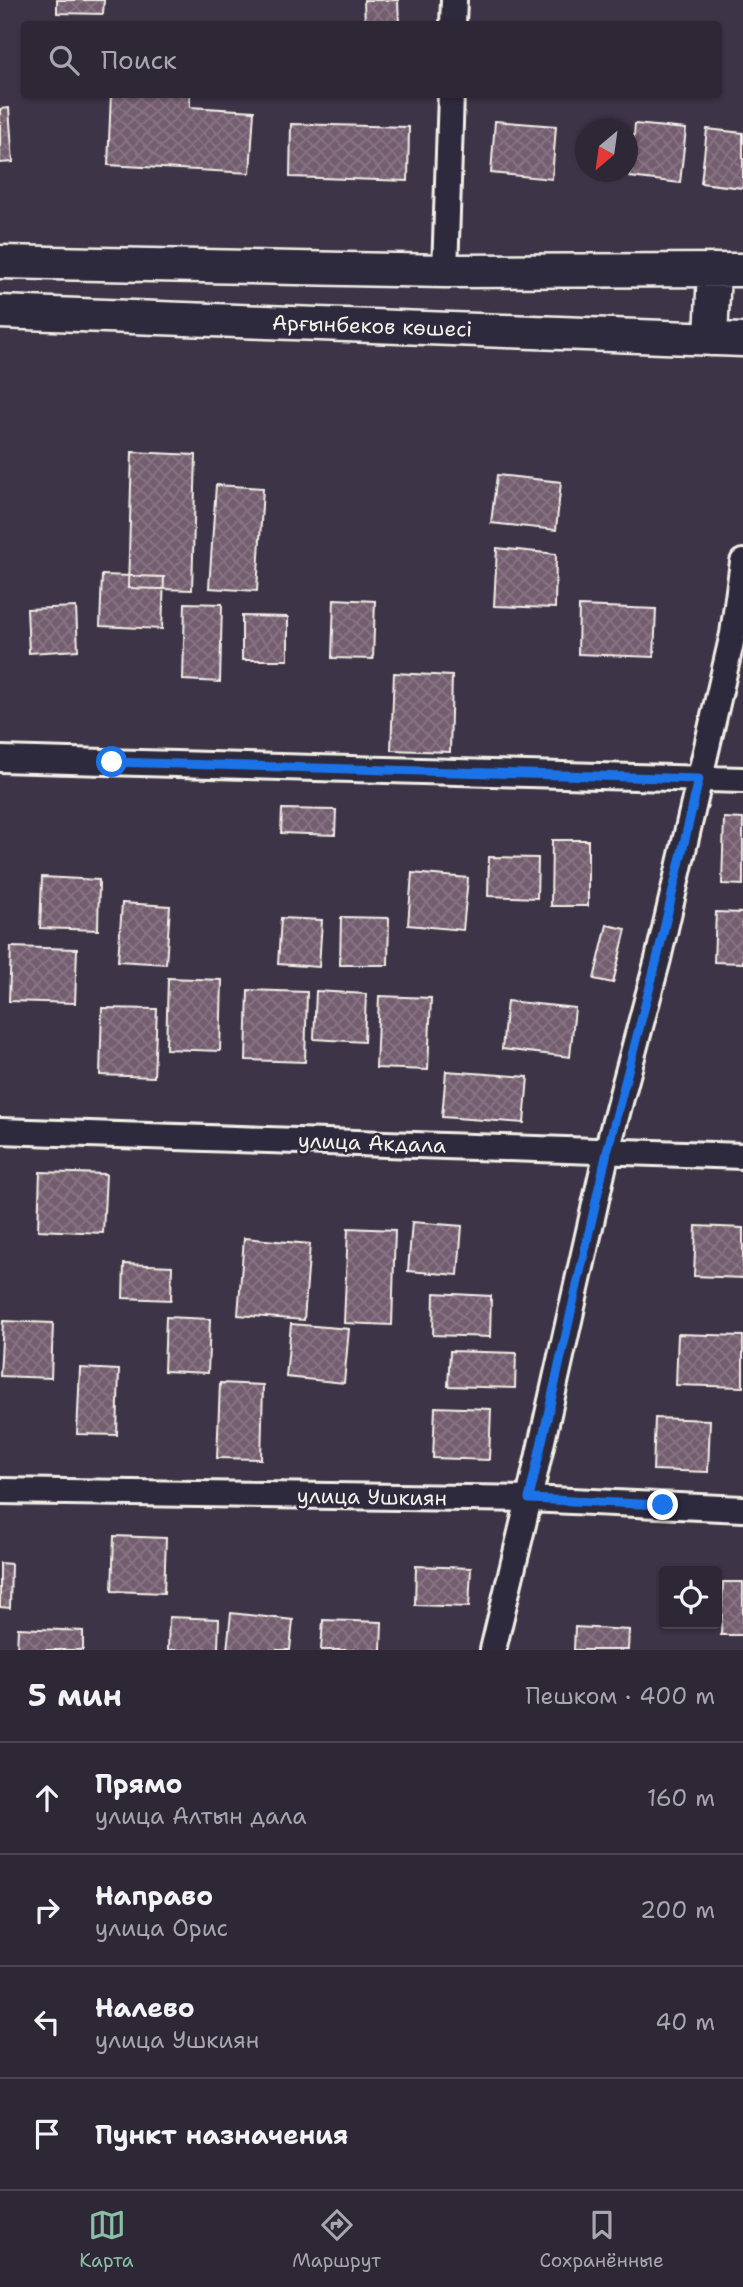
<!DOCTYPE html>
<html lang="ru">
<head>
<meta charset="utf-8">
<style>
	:root { --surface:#2e2735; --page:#3a3341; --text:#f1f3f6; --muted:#a7a5ad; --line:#494450; --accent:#8abfa5 }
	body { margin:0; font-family:"Shantell Sans",sans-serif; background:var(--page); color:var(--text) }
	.controls { position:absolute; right:21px; bottom:21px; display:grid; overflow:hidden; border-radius:7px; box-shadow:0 2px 5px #0004 }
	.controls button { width:63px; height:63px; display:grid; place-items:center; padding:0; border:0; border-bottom:2px solid var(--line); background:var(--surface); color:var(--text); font:35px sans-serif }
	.compass { position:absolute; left:575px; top:119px; width:63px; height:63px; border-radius:50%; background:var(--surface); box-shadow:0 2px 5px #0004; rotate:209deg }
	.stop { position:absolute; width:21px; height:21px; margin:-16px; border:5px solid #1a73e8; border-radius:50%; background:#fff }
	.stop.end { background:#1a73e8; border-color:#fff; box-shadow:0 2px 7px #0008 }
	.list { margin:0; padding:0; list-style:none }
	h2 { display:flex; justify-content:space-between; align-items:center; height:91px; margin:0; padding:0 28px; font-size:30px }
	h2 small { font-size:23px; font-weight:400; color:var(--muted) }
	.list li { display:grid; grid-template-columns:46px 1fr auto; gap:21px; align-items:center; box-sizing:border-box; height:112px; padding:0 28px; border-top:2px solid var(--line) }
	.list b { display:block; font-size:26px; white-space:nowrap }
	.list p { margin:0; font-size:23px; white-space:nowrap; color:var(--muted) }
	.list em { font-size:23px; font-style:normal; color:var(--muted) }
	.icon { flex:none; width:38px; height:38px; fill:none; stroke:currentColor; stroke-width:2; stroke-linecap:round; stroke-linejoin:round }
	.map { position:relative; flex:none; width:743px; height:1650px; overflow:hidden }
	.search { position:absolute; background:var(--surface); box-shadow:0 2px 5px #0004; left:21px; right:21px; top:21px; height:77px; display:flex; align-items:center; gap:18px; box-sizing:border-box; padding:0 24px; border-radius:7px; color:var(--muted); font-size:26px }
	.sheet { height:539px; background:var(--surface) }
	nav { display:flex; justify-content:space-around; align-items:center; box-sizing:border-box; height:98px; border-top:2px solid var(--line); background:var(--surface); font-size:19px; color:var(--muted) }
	nav a { display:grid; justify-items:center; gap:4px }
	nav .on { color:var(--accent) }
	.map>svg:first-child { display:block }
	.building { fill:url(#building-cross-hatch); stroke:#f4f1e8; stroke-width:2 }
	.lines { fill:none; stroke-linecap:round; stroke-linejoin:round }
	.minor-casing { stroke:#f4f1e8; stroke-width:30 }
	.major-casing { stroke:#f4f1e8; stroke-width:37 }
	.minor { stroke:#2f2a3d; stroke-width:24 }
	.major { stroke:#2f2a3d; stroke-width:32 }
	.route { stroke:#1a73e8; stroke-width:9 }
	.labels { text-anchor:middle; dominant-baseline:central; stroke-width:5; stroke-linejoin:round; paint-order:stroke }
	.street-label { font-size:21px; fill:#f4f1e8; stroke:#2f2a3d }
</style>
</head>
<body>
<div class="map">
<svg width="743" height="1650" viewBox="0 0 743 1650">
	<defs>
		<pattern id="building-cross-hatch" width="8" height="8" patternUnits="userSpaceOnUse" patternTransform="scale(1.75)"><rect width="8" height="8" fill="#745d70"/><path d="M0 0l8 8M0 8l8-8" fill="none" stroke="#887584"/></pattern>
	</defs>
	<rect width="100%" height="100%" fill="#3d3447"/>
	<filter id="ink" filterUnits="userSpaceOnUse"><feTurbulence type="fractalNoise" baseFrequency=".0143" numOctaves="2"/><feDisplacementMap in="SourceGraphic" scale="14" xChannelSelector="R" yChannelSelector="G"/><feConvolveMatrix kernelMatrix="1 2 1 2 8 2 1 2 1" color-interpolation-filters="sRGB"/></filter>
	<g filter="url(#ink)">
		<!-- building -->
		<path class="building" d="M57 0H104L103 14 57 13Z
			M364 0H398L399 24H365Z
			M111 94H190V107L254 111 250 173 108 165Z
			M9 108 13 162 0 163V109Z
			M495 121 556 126 552 179 491 173Z
			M291 124 409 127 408 181 290 177Z
			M635 124 686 129 680 183 630 177Z
			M707 129 743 133V188L701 183Z
			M132 452 196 455 192 590 128 588Z
			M497 475 561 482 556 530 491 523Z
			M216 485 263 488 257 591 209 588Z
			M497 548 556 554 555 608 494 606Z
			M102 575 164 577 162 629 100 626Z
			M334 599 375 601 373 659 332 658Z
			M185 603 222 604 220 682 183 680Z
			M579 606 656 609 654 657 578 654Z
			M76 607 78 650 29 653 27 609Z
			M242 616 288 617V660H242Z
			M394 673 452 676 450 752 391 750Z
			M282 809 336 810 335 835 281 833Z
			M724 818 743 819V885L722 884Z
			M552 840H588V906H551Z
			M489 857 538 858 537 898 488 896Z
			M412 873 468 878 463 930 408 925Z
			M42 877 99 880 98 930 40 928Z
			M122 903 170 906 166 964 118 961Z
			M716 912 743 913V963L714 962Z
			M341 917 389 918 388 965H340Z
			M281 918 322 920 319 967 278 964Z
			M607 925 626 929 613 983 594 979Z
			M11 947 77 949 75 1003 9 1001Z
			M168 978 222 980 220 1051 166 1049Z
			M248 990 307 992 305 1062 246 1060Z
			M316 991 366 994 364 1042 314 1039Z
			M379 996 431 998 428 1070 376 1068Z
			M507 1001 575 1008 570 1057 502 1049Z
			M102 1008 157 1009 154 1077 100 1075Z
			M446 1071 528 1077 524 1123 442 1117Z
			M40 1172 106 1174 103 1233 38 1230Z
			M412 1222 462 1226 458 1275 408 1271Z
			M696 1226 743 1228V1278L694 1276Z
			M348 1228 395 1230 392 1325 344 1323Z
			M244 1238 310 1244 304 1320 238 1315Z
			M124 1264 172 1266 171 1300 123 1298Z
			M434 1293 491 1296 490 1337 433 1335Z
			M166 1317 210 1319 208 1373 164 1371Z
			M3 1321 53 1323 51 1378 0 1376Z
			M291 1324 349 1329 344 1383 286 1377Z
			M678 1334 743 1336V1387L676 1385Z
			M450 1351 516 1353 515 1388 448 1386Z
			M80 1368 119 1370 117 1435 77 1434Z
			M220 1383 263 1385 261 1459 217 1458Z
			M435 1407 491 1409 489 1460 433 1458Z
			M655 1418 710 1420 708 1472 653 1470Z
			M114 1536 166 1538 164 1593 112 1591Z
			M0 1563 11 1564 10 1608 0 1607Z
			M416 1566 471 1568 469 1607 415 1605Z
			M723 1582H743V1635H721Z
			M231 1613 293 1620 290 1650H227Z
			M169 1617 219 1619 218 1650H168Z
			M323 1620 382 1622 381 1650H321Z
			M575 1627 629 1630 628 1650H574Z
			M18 1628 83 1631V1650H17Z"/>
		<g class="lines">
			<!-- minor casing -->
			<g class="minor-casing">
				<path id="minor" d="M453 24 454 0
					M445 271 451 94
					M0 759 743 780
					M0 1131 743 1156
					M0 1491 529 1499 743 1509
					M493 1650 529 1499 607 1151 658 959 733 634 743 562"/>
			</g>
			<!-- major casing -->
			<g class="major-casing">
				<path id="major" d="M0 262 445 271 743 270
					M0 312 743 340
					M711 339 714 270"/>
			</g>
			<!-- minor -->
			<use href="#minor" class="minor"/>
			<!-- major -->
			<use href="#major" class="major"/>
		</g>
	</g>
	<g class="lines" filter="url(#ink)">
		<!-- route -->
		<path class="route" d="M112 762 699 779 657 959 607 1152 529 1499 663 1505"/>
	</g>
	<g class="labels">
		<!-- street labels -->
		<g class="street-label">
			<text transform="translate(372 326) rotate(2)">Арғынбеков көшесі</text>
			<text transform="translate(372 1143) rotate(2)">улица Акдала</text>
			<text transform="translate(372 1497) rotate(1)">улица Ушкиян</text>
		</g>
	</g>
</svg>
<div class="controls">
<button><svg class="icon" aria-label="locate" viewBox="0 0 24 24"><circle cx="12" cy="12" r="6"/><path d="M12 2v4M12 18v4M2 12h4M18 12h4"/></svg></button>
</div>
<svg class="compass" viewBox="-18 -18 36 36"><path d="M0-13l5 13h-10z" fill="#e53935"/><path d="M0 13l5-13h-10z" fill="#a7a5ad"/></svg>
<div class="stop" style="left:112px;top:762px"></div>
<div class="stop end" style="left:663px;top:1505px"></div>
<div class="search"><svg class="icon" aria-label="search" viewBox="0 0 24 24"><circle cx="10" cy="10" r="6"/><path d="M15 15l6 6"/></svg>Поиск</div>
</div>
<section class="sheet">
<h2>5 мин<small>Пешком · 400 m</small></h2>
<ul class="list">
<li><svg class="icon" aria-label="ahead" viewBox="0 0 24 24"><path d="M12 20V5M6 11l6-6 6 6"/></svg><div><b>Прямо</b><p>улица Алтын дала</p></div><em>160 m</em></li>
<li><svg class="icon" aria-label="right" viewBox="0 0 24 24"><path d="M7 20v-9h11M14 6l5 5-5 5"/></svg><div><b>Направо</b><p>улица Орис</p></div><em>200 m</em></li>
<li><svg class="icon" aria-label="left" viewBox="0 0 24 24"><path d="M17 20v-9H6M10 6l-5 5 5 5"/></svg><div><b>Налево</b><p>улица Ушкиян</p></div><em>40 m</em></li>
<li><svg class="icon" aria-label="arrive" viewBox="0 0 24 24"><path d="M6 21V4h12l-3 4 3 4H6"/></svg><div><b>Пункт назначения</b></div></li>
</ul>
</section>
<nav>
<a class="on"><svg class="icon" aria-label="map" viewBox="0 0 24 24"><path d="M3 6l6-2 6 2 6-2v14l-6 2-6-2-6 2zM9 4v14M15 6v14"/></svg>Карта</a>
<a><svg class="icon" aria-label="directions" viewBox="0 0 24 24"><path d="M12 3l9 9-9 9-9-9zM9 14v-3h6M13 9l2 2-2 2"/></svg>Маршрут</a>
<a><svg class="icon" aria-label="saved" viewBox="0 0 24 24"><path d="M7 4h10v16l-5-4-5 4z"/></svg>Сохранённые</a>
</nav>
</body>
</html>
